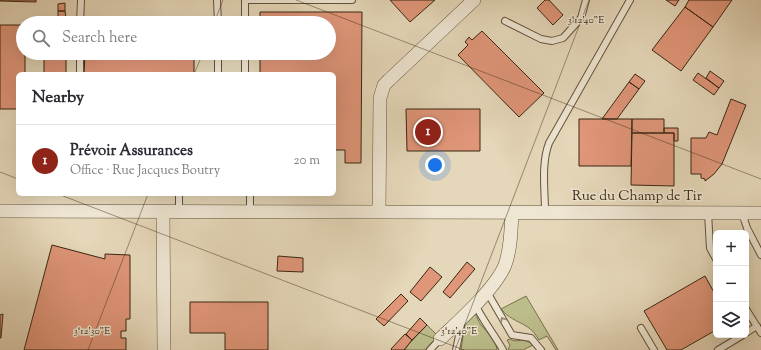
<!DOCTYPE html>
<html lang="en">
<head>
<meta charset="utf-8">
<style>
	:root { --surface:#fff; --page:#f7f7f7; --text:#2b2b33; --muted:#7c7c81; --line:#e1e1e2; --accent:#8f2418 }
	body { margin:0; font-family:"Sorts Mill Goudy",serif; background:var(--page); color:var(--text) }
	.controls { position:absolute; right:12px; bottom:12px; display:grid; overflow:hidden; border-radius:6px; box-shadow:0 4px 16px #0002 }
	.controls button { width:36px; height:36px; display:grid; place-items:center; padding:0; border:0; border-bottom:1px solid var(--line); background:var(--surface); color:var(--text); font:20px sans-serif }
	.you { position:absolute; left:435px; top:165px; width:14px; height:14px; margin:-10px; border:3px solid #fff; border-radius:50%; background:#1a73e8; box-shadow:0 0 0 6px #1a73e833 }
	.badge { display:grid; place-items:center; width:26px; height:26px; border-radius:50%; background:var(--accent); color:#fff; font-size:13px; font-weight:700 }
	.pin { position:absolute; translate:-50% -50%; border:2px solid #fff; box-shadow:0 1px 4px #0006 }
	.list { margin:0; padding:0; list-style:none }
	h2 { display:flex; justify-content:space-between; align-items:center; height:52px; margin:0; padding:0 16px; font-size:17px }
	h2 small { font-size:13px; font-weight:400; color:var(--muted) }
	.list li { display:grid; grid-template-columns:26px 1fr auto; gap:12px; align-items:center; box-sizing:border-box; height:72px; padding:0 16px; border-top:1px solid var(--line) }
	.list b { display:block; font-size:15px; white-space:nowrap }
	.list p { margin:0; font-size:13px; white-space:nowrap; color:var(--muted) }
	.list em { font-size:13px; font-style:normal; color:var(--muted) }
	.icon { flex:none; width:22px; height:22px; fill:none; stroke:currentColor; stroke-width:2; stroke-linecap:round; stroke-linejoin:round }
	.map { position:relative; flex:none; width:761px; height:350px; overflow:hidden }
	.search { position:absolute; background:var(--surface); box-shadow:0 4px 16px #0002; left:16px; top:16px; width:320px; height:44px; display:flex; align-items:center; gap:10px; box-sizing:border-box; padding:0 14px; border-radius:22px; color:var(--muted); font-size:15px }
	.panel { position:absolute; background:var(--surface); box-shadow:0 4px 16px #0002; left:16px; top:72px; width:320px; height:124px; border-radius:6px }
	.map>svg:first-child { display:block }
	.green { fill:#bbbd8b; stroke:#7a724e }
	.building { fill:#e09679; stroke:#382711 }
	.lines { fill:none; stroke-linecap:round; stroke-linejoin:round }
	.lane-casing { stroke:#63533b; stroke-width:8 }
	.street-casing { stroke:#63533b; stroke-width:14 }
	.lane { stroke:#eee5d2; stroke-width:6 }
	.street { stroke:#eee5d2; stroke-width:13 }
	.oneway { stroke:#938672 }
	.ticks { fill:none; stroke:#382711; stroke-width:1; stroke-opacity:0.45 }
	.labels { text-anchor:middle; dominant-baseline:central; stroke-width:3; stroke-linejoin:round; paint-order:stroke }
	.street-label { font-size:14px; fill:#382711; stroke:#eee5d2 }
	.ticks-label { font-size:10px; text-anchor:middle; fill:#382711; stroke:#eee5d2; stroke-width:3; stroke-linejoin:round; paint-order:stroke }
</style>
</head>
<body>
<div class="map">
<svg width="761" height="350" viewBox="0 0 761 350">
	<rect width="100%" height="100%" fill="#e5d7b9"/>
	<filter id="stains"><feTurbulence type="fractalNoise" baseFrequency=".005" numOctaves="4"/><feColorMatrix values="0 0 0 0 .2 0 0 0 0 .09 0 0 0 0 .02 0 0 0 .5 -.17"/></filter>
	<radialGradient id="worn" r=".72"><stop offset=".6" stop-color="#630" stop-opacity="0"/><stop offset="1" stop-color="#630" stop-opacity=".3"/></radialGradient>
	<!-- green -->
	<path class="green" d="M526 296 558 350H556L547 336 539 340C536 335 532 329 526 326 516 320 508 318 501 309Z
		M475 314C477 317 479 322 481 325 488 333 496 339 497 350H461L465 323Z
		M427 325 438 336 425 350H405L408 345Z
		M510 339C517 344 523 336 533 345L523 350H508L510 345 507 340Z"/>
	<!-- building -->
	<path class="building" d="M0 0H36V2L0 1Z
		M390 0H435L410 22Z
		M545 0H549L563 15 553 25 537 8Z
		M666 0H679L675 6Z
		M689 0H732L713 27 685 7Z
		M65 3V11H58V4Z
		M685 7 713 27 681 71 652 50Z
		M58 11H65L66 18 58 19Z
		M260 12H362L361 163H345V150H334V74H260V53H329V23H260Z
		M0 25H23V53H25V74H18V109H0Z
		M482 31 544 93 519 117 458 55 468 45 465 42 469 37 472 40Z
		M44 53H66V74H44Z
		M85 53H152V54L173 53V54H183V53H192L194 54V74H84Z
		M710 71 724 81 719 88 706 78Z
		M698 73 719 88 714 95 693 80Z
		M635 74 645 81 639 89 629 82Z
		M629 82 639 89 617 119H602Z
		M731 99 746 105 722 164 714 174 705 181V179L701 178V174H691V138H706L709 132 717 135Z
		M406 109H480V151H407Z
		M579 119H632L631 166H579Z
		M632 119H664V133H632Z
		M664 128H678V141H674V133H664Z
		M632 133H674V186L631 185Z
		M52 245 105 259V254L130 255V319H126V331H121V338H126V350H24Z
		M278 256 303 258V272L277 271Z
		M467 262 475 269 450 298 443 292Z
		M430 267 442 277 421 301 410 292Z
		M705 276 716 296V330L681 350H667L644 311Z
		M401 294 408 301 384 326 376 319Z
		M190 302H268V350H225V333H190Z
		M3 314 1 338H0V315Z
		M420 318 427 325 412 340 406 334Z
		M405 334 412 340 404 350H392L391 349Z"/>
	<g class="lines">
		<!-- lane casing -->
		<g class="lane-casing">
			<path id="lane" d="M217 0 218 23
				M505 21 541 39 552 41 563 38 581 18 586 0
				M80 23 81 0
				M245 23V0H352
				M218 53V74
				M80 74V53
				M245 74V53
				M250 194V212
				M179 211V194
				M545 212C545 190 541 164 549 143L630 0
				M708 213 710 248 716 259
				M742 213 747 228 761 255
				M487 292 512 335 531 338 541 350
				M475 304C483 321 494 334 503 350
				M746 309 761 333
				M641 328 654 350
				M746 333 757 326
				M430 350 440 339
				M456 350 462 321
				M718 350 743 335"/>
		</g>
		<!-- street casing -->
		<g class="street-casing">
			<path id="street" d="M0 211 761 213
				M163 211 164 350
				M379 212 380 98 384 85 389 80 474 0
				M440 339C459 321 496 288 505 265 511 249 511 229 512 213"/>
		</g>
		<!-- lane -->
		<use href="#lane" class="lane"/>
		<!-- street -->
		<use href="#street" class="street"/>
	</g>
	<!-- one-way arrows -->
	<defs><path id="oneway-chevron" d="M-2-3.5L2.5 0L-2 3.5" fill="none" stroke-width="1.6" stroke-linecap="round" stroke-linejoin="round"/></defs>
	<use class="oneway" href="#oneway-chevron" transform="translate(503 320) rotate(-122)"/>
	<!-- ticks -->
	<path class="ticks" d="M296 0 761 179M214 23 223 0M194 74 203 53M0 172 18 179M58 194 464 350M88 350 148 194M455 350 589 0"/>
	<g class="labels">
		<!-- street labels -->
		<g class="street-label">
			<text x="637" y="197">Rue du Champ de Tir</text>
		</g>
	</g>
	<g class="ticks-label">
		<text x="586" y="23">3°12'40"E</text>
		<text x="92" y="334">3°12'30"E</text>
		<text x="459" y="334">3°12'40"E</text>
	</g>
	<rect width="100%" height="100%" filter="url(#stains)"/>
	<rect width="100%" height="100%" fill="url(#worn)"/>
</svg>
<div class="controls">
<button>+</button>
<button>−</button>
<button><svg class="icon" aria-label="layers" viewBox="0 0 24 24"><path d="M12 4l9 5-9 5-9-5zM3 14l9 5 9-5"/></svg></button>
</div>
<div class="you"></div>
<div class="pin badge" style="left:428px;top:132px">1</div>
<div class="search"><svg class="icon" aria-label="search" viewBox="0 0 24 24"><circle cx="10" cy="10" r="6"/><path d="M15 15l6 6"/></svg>Search here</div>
<section class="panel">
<h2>Nearby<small></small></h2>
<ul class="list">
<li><span class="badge">1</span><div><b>Prévoir Assurances</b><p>Office · Rue Jacques Boutry</p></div><em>20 m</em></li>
</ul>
</section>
</div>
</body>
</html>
